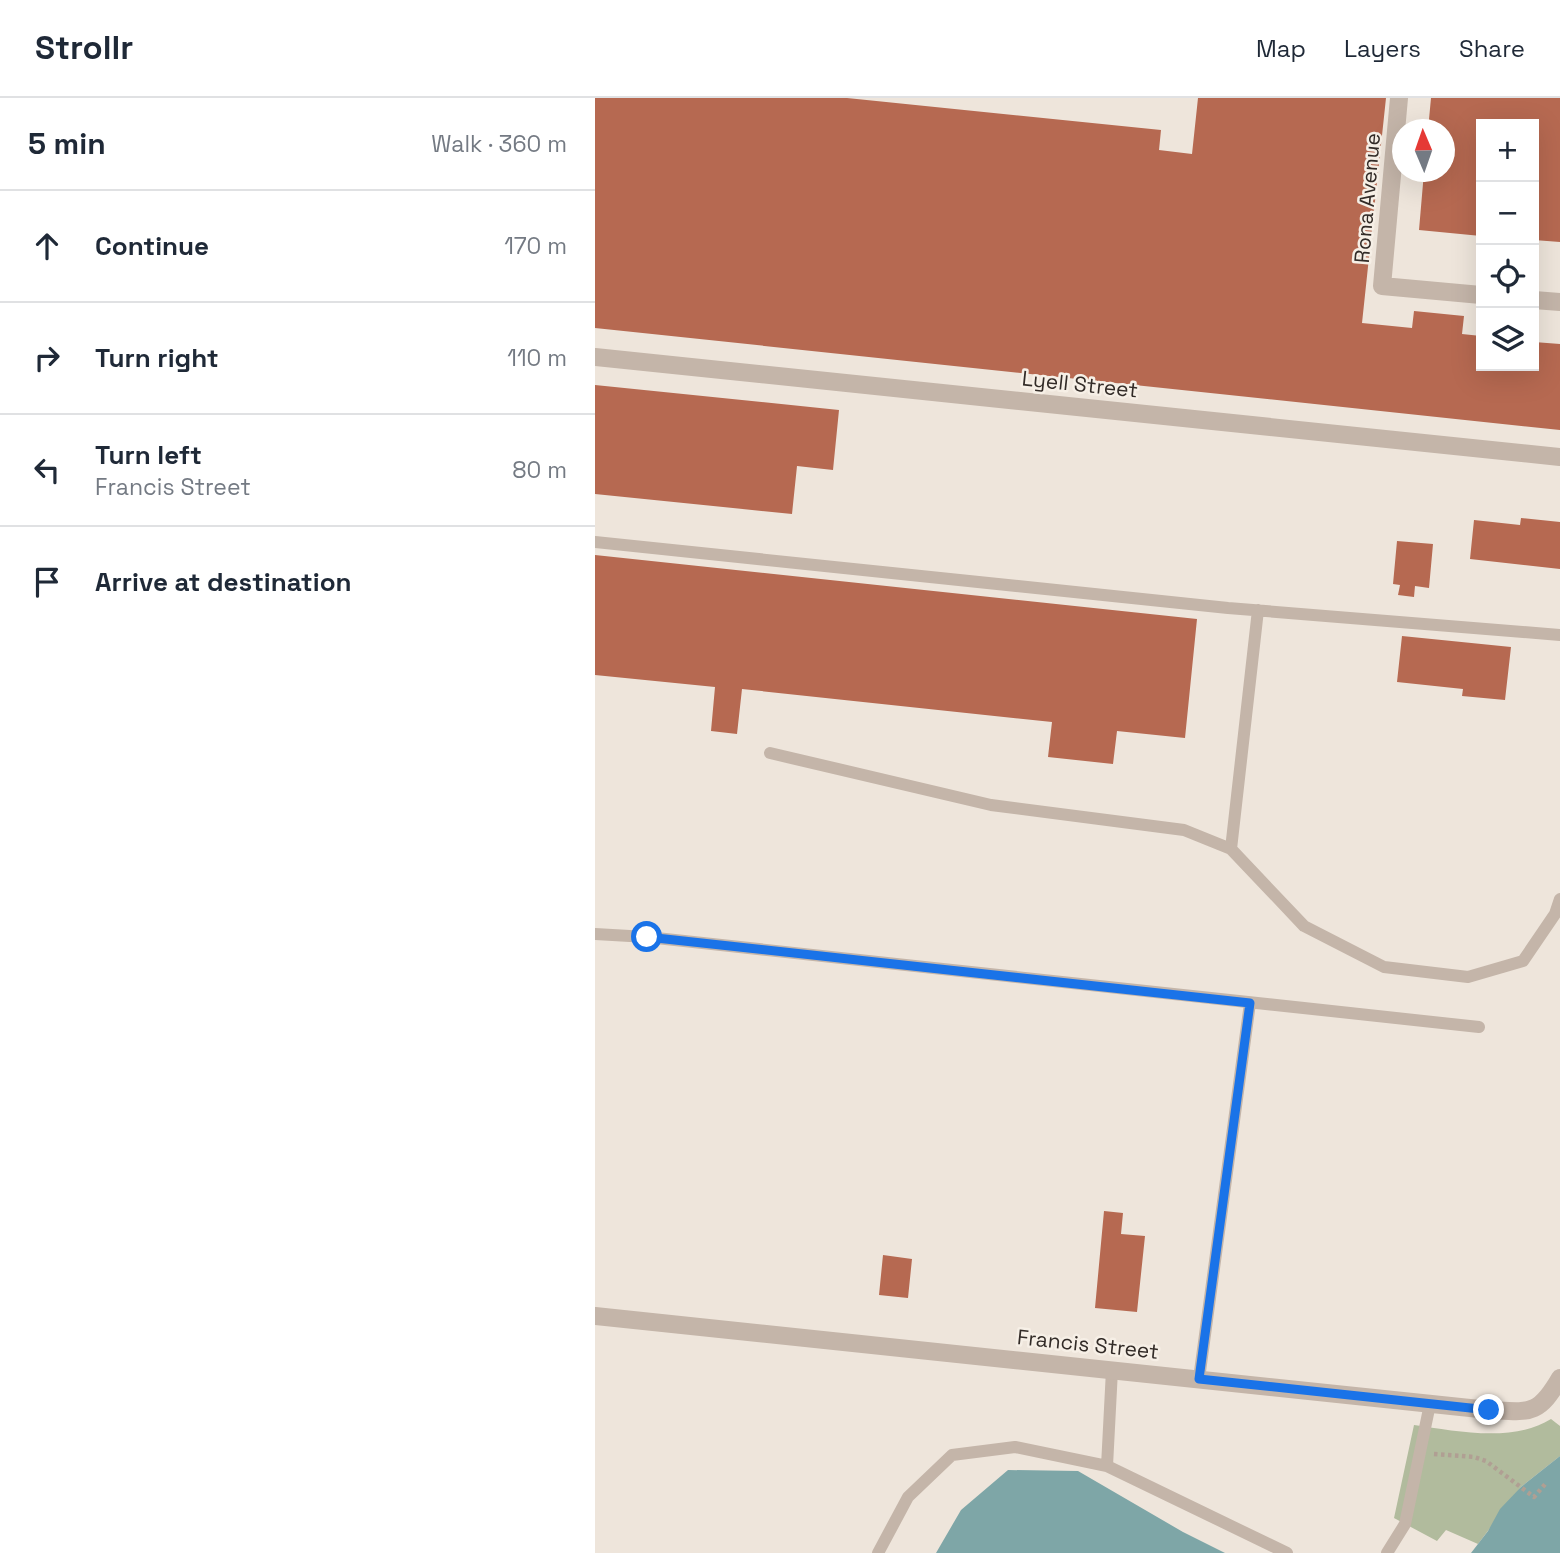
<!DOCTYPE html>
<html lang="en">
<head>
<meta charset="utf-8">
<style>
	:root { --surface:#fff; --page:#f2f2f3; --text:#1f2937; --muted:#747a83; --line:#e0e1e3 }
	body { margin:0; font-family:"Space Grotesk",sans-serif; background:var(--page); color:var(--text) }
	.controls { position:absolute; right:21px; top:21px; display:grid; overflow:hidden; border-radius:0px; box-shadow:0 7px 28px #0002 }
	.controls button { width:63px; height:63px; display:grid; place-items:center; padding:0; border:0; border-bottom:2px solid var(--line); background:var(--surface); color:var(--text); font:35px sans-serif }
	.compass { position:absolute; left:797px; top:21px; width:63px; height:63px; border-radius:50%; background:var(--surface); box-shadow:0 7px 28px #0002; rotate:358deg }
	.stop { position:absolute; width:21px; height:21px; margin:-16px; border:5px solid #1a73e8; border-radius:50%; background:#fff }
	.stop.end { background:#1a73e8; border-color:#fff; box-shadow:0 2px 7px #0008 }
	.list { margin:0; padding:0; list-style:none }
	h2 { display:flex; justify-content:space-between; align-items:center; height:91px; margin:0; padding:0 28px; font-size:30px }
	h2 small { font-size:23px; font-weight:400; color:var(--muted) }
	.list li { display:grid; grid-template-columns:46px 1fr auto; gap:21px; align-items:center; box-sizing:border-box; height:112px; padding:0 28px; border-top:2px solid var(--line) }
	.list b { display:block; font-size:26px; white-space:nowrap }
	.list p { margin:0; font-size:23px; white-space:nowrap; color:var(--muted) }
	.list em { font-size:23px; font-style:normal; color:var(--muted) }
	.icon { flex:none; width:38px; height:38px; fill:none; stroke:currentColor; stroke-width:2; stroke-linecap:round; stroke-linejoin:round }
	.map { position:relative; flex:none; width:965px; height:1455px; overflow:hidden }
	header { display:flex; align-items:center; gap:42px; box-sizing:border-box; height:98px; padding:0 35px; background:var(--surface); border-bottom:2px solid var(--line) }
	header strong { font-size:33px }
	nav { display:flex; gap:38px; margin-inline-start:auto; font-size:24px }
	main { display:flex }
	aside { flex:1; background:var(--surface) }
	.map>svg:first-child { display:block }
	.green { fill:#b1bb9d }
	.water { fill:#7ea6a7 }
	.building { fill:#b66951 }
	.lines { fill:none; stroke-linecap:round; stroke-linejoin:round }
	.path { stroke:#b09f93; stroke-width:4.5; stroke-dasharray:3.5 3.5; stroke-linecap:butt }
	.service { stroke:#c4b5a9; stroke-width:12 }
	.minor { stroke:#c4b5a9; stroke-width:18 }
	.route { stroke:#1a73e8; stroke-width:9 }
	.labels { text-anchor:middle; dominant-baseline:central; stroke-width:5; stroke-linejoin:round; paint-order:stroke }
	.street-label { font-size:21px; fill:#322b27; stroke:#f6efe6 }
</style>
</head>
<body>
<header>
<strong>Strollr</strong>
<nav><a>Map</a><a>Layers</a><a>Share</a></nav>
</header>
<main>
<aside>
<h2>5 min<small>Walk · 360 m</small></h2>
<ul class="list">
<li><svg class="icon" aria-label="ahead" viewBox="0 0 24 24"><path d="M12 20V5M6 11l6-6 6 6"/></svg><div><b>Continue</b></div><em>170 m</em></li>
<li><svg class="icon" aria-label="right" viewBox="0 0 24 24"><path d="M7 20v-9h11M14 6l5 5-5 5"/></svg><div><b>Turn right</b></div><em>110 m</em></li>
<li><svg class="icon" aria-label="left" viewBox="0 0 24 24"><path d="M17 20v-9H6M10 6l-5 5 5 5"/></svg><div><b>Turn left</b><p>Francis Street</p></div><em>80 m</em></li>
<li><svg class="icon" aria-label="arrive" viewBox="0 0 24 24"><path d="M6 21V4h12l-3 4 3 4H6"/></svg><div><b>Arrive at destination</b></div></li>
</ul>
</aside>
<div class="map">
<svg width="965" height="1455" viewBox="0 0 965 1455">
	<rect width="100%" height="100%" fill="#eee5db"/>
	<!-- green -->
	<path class="green" d="M956 1321 965 1328V1358L926 1389 883 1446 851 1432 842 1443 799 1420 819 1327C861 1333 918 1345 956 1321Z"/>
	<!-- water -->
	<path class="water" d="M965 1358V1455H876L893 1433 905 1411 926 1389Z
		M413 1372 483 1373 588 1434 630 1455H341L366 1412Z"/>
	<!-- building -->
	<path class="building" d="M0 0H252L566 32 564 52 597 56 603 0H791L767 225 817 230 819 213 869 218 867 236 886 238V268H939V244L965 246V332L0 230Z
		M836 0H965V144L939 142V26H886V138L824 132 829 74H850V32H833Z
		M0 287 244 312 238 372 202 368 197 416 0 396Z
		M926 420 965 424V471L875 461 879 422 925 427Z
		M802 443 838 446 834 490 820 488 819 499 803 497 805 487 798 486Z
		M0 457 602 521 590 640 522 633 518 666 453 659 457 624 147 591 142 636 116 633 120 589 0 577Z
		M807 538 916 549 910 602 867 598 868 591 802 584Z
		M509 1113 528 1115 526 1136 550 1138 542 1214 500 1210Z
		M288 1157 317 1161 313 1200 284 1197Z"/>
	<g class="lines">
		<!-- path -->
		<path class="path" d="M839 1356 879 1359 891 1363 939 1399 952 1384"/>
		<!-- service -->
		<path class="service" d="M0 444 633 510 965 537
			M175 655 396 707 589 732 636 751 709 828 789 869 873 879 928 863 960 816 965 801
			M636 751 663 512
			M0 836 52 839 884 929
			M604 1281 655 905
			M512 1368 517 1272
			M283 1455 313 1399 357 1357 420 1349 512 1368 692 1455
			M792 1455 810 1426 835 1306"/>
		<!-- minor -->
		<path class="minor" d="M804 0 787 188 886 197
			M939 202 965 204
			M0 259 965 359
			M0 1218 894 1312C935 1314 943 1318 965 1280"/>
	</g>
	<g class="lines">
		<!-- route -->
		<path class="route" d="M52 839 655 905 604 1281 894 1312"/>
	</g>
	<g class="labels">
		<!-- street labels -->
		<g class="street-label">
			<text transform="translate(772 100) rotate(-85)">Rona Avenue</text>
			<text transform="translate(485 286) rotate(6)">Lyell Street</text>
			<text transform="translate(493 1246) rotate(6)">Francis Street</text>
		</g>
	</g>
</svg>
<div class="controls">
<button>+</button>
<button>−</button>
<button><svg class="icon" aria-label="locate" viewBox="0 0 24 24"><circle cx="12" cy="12" r="6"/><path d="M12 2v4M12 18v4M2 12h4M18 12h4"/></svg></button>
<button><svg class="icon" aria-label="layers" viewBox="0 0 24 24"><path d="M12 4l9 5-9 5-9-5zM3 14l9 5 9-5"/></svg></button>
</div>
<svg class="compass" viewBox="-18 -18 36 36"><path d="M0-13l5 13h-10z" fill="#e53935"/><path d="M0 13l5-13h-10z" fill="#747a83"/></svg>
<div class="stop" style="left:52px;top:839px"></div>
<div class="stop end" style="left:894px;top:1312px"></div>
</div>
</main>
</body>
</html>
